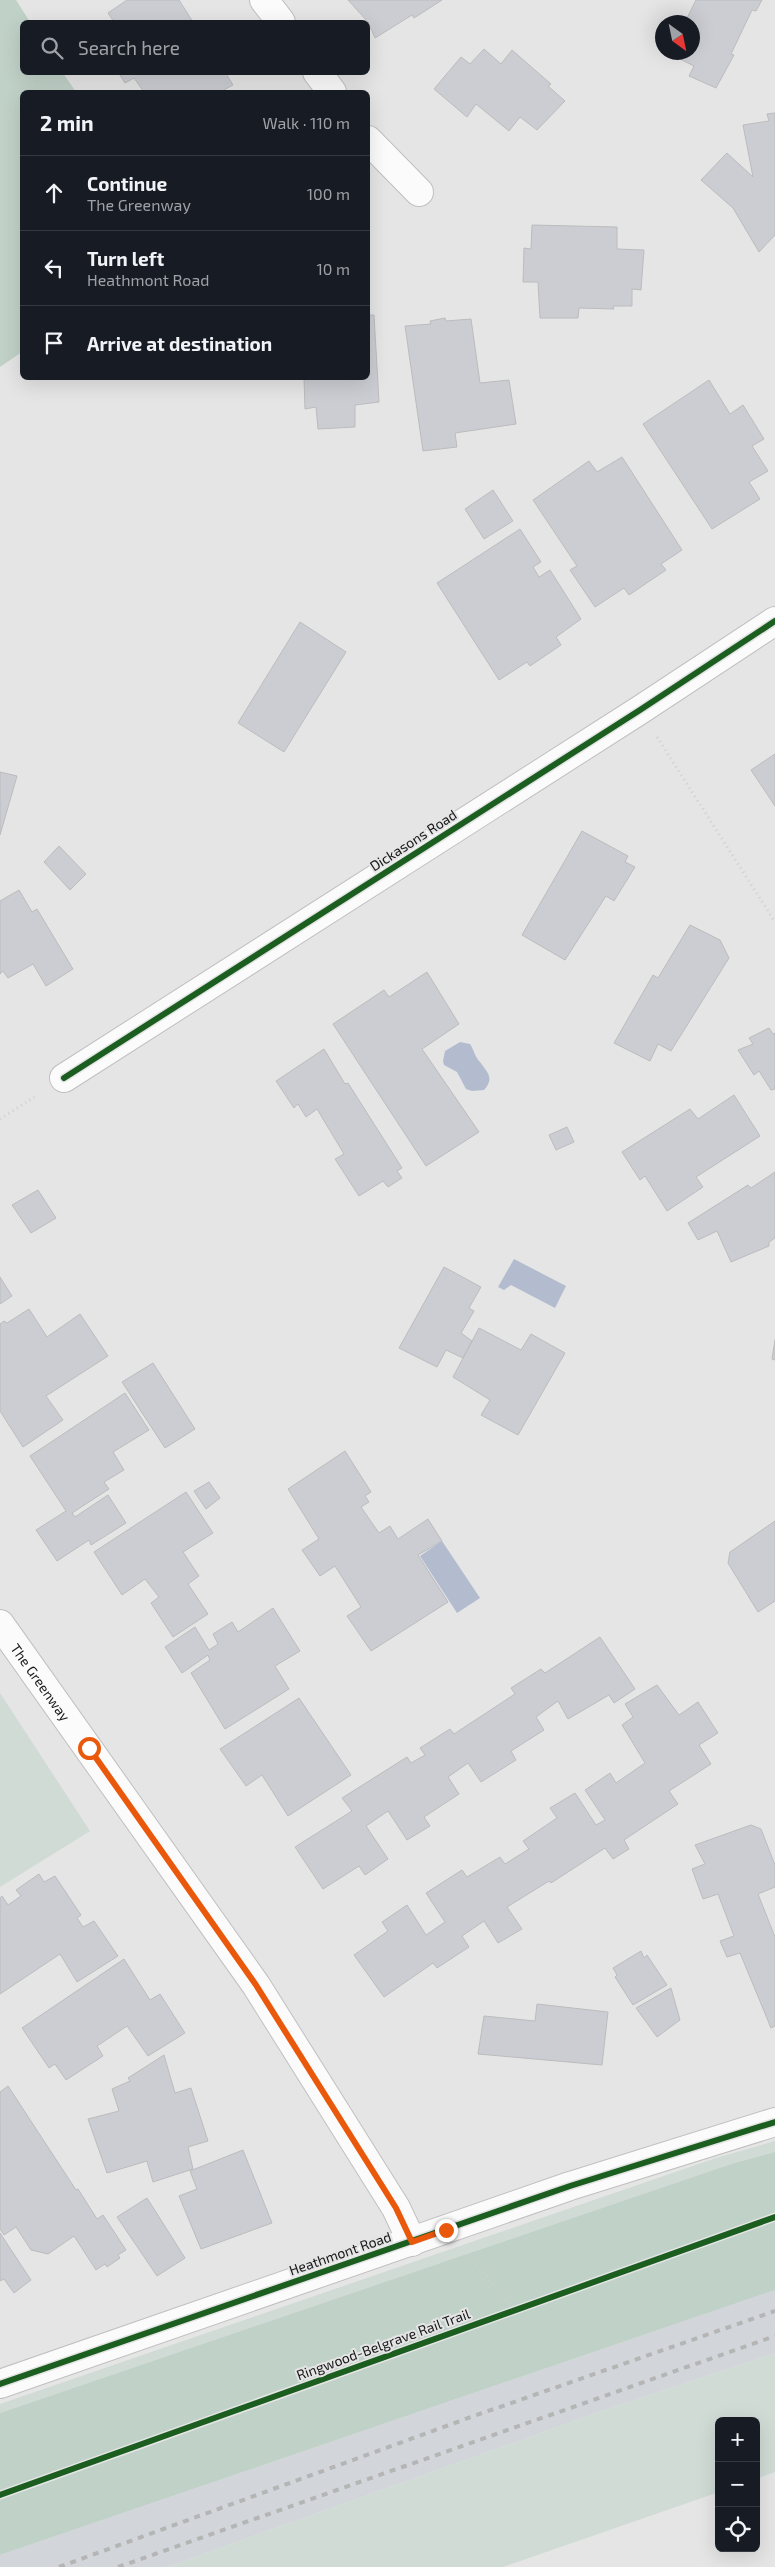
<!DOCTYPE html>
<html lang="en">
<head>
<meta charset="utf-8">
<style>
	:root { --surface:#171b24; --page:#20242c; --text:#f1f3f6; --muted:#9ea1a6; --line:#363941 }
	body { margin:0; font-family:"Exo 2",sans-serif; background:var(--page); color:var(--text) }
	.controls { position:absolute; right:15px; bottom:15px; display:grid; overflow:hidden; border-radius:8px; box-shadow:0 5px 20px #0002 }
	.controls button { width:45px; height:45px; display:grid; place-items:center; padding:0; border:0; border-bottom:1px solid var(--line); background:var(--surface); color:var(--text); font:25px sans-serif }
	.compass { position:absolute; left:655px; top:15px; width:45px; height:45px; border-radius:50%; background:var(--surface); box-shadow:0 5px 20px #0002; rotate:147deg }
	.stop { position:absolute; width:15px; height:15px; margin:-11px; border:4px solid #ea580c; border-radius:50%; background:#fff }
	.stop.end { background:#ea580c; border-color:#fff; box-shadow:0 1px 5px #0008 }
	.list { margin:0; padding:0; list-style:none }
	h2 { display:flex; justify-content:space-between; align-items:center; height:65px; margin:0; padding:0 20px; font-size:21px }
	h2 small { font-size:16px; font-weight:400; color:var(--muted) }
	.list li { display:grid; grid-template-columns:32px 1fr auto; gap:15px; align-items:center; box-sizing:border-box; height:75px; padding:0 20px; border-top:1px solid var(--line) }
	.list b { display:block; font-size:19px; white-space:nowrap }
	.list p { margin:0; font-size:16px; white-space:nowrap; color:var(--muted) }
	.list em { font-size:16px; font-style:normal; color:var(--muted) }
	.icon { flex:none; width:28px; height:28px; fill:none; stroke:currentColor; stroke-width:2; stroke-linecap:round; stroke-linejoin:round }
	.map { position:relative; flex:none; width:775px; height:2567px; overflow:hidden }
	.search { position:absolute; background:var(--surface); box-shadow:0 5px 20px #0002; left:20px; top:20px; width:350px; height:55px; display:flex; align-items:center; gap:12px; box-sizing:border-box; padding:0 18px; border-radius:8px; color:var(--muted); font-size:19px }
	.panel { position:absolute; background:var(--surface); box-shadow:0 5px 20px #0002; left:20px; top:90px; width:350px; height:290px; border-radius:8px }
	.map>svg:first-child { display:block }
	.built { fill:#d2d5d9 }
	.green { fill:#d0dbd5 }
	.forest { fill:#c0d1c8 }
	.water { fill:#b2bcce }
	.building { fill:#cbcdd2; stroke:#bcbcbd }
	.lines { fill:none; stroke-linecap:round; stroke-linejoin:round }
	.street-casing { stroke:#c0c0c0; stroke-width:30 }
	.path { stroke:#cfcfcf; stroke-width:3; stroke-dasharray:1 4; stroke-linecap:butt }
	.street { stroke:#fbfbfb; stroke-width:28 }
	.rail { stroke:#b5b5b6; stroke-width:4; stroke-dasharray:6 6; stroke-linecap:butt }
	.cycleway-casing { stroke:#e5e5e6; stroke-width:9 }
	.cycleway { stroke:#1b5e20; stroke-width:6 }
	.route { stroke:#ea580c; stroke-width:6 }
	.labels { text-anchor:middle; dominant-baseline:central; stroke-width:4; stroke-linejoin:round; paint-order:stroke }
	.street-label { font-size:14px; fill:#171718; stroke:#e5e5e6 }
</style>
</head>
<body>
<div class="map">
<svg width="775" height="2567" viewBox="0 0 775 2567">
	<rect width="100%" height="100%" fill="#e5e5e6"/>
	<!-- built -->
	<path class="built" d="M775 2290V2353L613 2407 167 2567H0V2555Z"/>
	<!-- green -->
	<path class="green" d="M0 1693 90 1831 0 1887Z
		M775 2141V2152L734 2163 0 2413V2404L716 2158Z
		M775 2353V2472L756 2479V2421H719V2492L503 2567H167L613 2407Z"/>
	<!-- forest -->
	<path class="forest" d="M0 0H16L30 22H22V72L63 73 76 92H22V352L0 367Z
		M775 2152V2290L0 2555V2413L734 2163Z"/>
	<!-- water -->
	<path class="water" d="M460 1042 470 1044C474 1050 475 1057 480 1062 487 1072 495 1078 484 1090L472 1091 466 1089 457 1072 444 1065 443 1061 445 1051Z
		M514 1259 566 1286 555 1308 511 1285 504 1290 498 1287Z
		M442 1541 480 1598 457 1613 420 1556Z"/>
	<!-- building -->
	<path class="building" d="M127 0H179L193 22H114L108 13Z
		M348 0H442L414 18 412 15 375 38 368 22Z
		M696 0H762L756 11 752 10 731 54 734 55 716 88 689 76 694 66 672 55 673 52H692V22H685Z
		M484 49 501 64 512 50 551 84 548 86 565 101 537 130 520 117 509 131 476 104 467 117 434 89 461 57 470 64Z
		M118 72H225L233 85 220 92H161L160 91 144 92 134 78 125 83Z
		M775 113V235L759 252 733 208 701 180 727 153 753 177 743 125 769 121 767 114Z
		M532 225 617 227V249L644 250 641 290 632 289V306H613L614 309 579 308 578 318H540L538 282H523L524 248 531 249Z
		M368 315H374L379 402 355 405V427L318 429 316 407 305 409 304 378H368Z
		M445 318 446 321 471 319 480 383 509 380 516 424 455 433 457 447 423 451 405 326 431 324 430 321Z
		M709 380 730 414 743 405 764 439 752 446 768 471 749 482 760 499 712 529 643 424Z
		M622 457 682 550 661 564 666 570 629 595 624 588 595 607 570 570 577 566 533 500 589 461 597 472Z
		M493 490 513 521 484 539 465 509Z
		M520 529 541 562 533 567 539 577 550 570 581 619 556 637 561 645 530 666 527 662 499 680 437 583Z
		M300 622 346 652 284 752 238 723Z
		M775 754V806L751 770Z
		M0 772 17 776 0 835Z
		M582 831 628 856 625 862 635 867 614 901 606 896 565 960 522 935Z
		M59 846 86 874 70 890 44 862Z
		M19 890 32 912 37 909 73 969 46 986 33 964 8 978 3 971 0 974V901Z
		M690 925 720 940 729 958 671 1051 658 1044 650 1061 614 1043 653 975 658 978Z
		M427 972 459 1024 422 1049 479 1132 426 1166 333 1024 384 990 389 997Z
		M769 1028 773 1034 775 1033V1089L771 1090 759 1071 754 1075 738 1050 753 1044 749 1038Z
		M324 1049 345 1084 348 1083 402 1168 397 1171 402 1178 388 1187 383 1181 359 1196 335 1159 344 1154 317 1109 306 1117 298 1104 294 1108 276 1081Z
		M734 1095 760 1136 696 1177 703 1187 667 1211 645 1176 640 1180 622 1152 690 1109 698 1119Z
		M567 1127 574 1142 556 1150 549 1135Z
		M775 1172V1238L769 1242V1246L731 1262 717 1231 698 1240 688 1223 748 1185 751 1188Z
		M38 1190 56 1218 31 1233 12 1205Z
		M444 1267 481 1287 469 1308 474 1311 461 1333 472 1341 463 1358 446 1350 437 1367 399 1348Z
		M0 1277 12 1296 0 1304Z
		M29 1309 47 1337 80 1314 108 1356 46 1396 63 1420 23 1447 0 1411V1324L4 1321 7 1323Z
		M479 1328 521 1350 531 1334 565 1353 518 1435 481 1415 490 1400 453 1377Z
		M775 1340V1360L772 1359Z
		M153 1363 195 1429 165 1448 122 1382Z
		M125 1393 149 1430 113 1452 124 1470 104 1482 109 1489 72 1513 75 1517 108 1495 126 1523 91 1545 89 1540 57 1561 36 1530 66 1511 30 1456Z
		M345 1451 371 1492 365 1496 369 1502 361 1507 379 1533 390 1526 398 1539 428 1519 442 1541 418 1555 448 1602 371 1651 347 1616 361 1607 335 1566 320 1576 302 1550 319 1539 288 1489Z
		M209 1482 220 1498 206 1509 194 1491Z
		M186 1492 213 1533 183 1552 199 1576 188 1584 208 1614 173 1637 151 1603 159 1597 145 1579 122 1595 94 1552Z
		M775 1521V1601L758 1612 728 1563 730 1552Z
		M273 1608 300 1651 275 1666 289 1689 225 1729 191 1673 210 1660 208 1655 182 1673 165 1647 195 1627 209 1650 218 1644 213 1634 232 1622 238 1632Z
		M600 1637 635 1689 614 1703 609 1695 568 1719 558 1701 536 1717 544 1730 511 1751 516 1760 481 1782 468 1763 448 1777 459 1794 424 1817 430 1826 407 1840 388 1811 366 1826 388 1859 365 1875 359 1866 323 1889 295 1847 352 1811 342 1798 407 1757 411 1763 425 1755 420 1748 450 1729 454 1734 515 1694 511 1688 541 1669 545 1673Z
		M657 1685 679 1715 698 1702 718 1733 699 1745 711 1764 669 1791 678 1804 624 1840 629 1849 613 1859 605 1848 551 1883 549 1881 507 1907 522 1929 498 1943 484 1921 462 1936 469 1947 437 1968 433 1963 384 1997 354 1955 388 1931 382 1922 407 1905 426 1935 445 1922 426 1893 462 1870 467 1877 500 1857 505 1864 529 1849 523 1841 557 1818 550 1808 575 1793 596 1825 605 1820 585 1790 610 1773 616 1783 645 1763 622 1725 633 1717 625 1704Z
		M299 1698 351 1775 288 1816 262 1775 246 1786 220 1749Z
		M751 1825 761 1829 775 1865V1887L758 1894 775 1937V2026L771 2028 740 1953 727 1957 720 1941 734 1936 718 1894 703 1899 692 1869 705 1864 695 1845Z
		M39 1874 44 1882 55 1876 81 1915 77 1918 83 1927 94 1921 118 1956 77 1982 60 1954 0 1994V1898L2 1896 8 1905 21 1896 16 1890Z
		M641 1951 644 1958 647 1955 667 1985 633 2005 615 1977 617 1975 613 1968Z
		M124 1959 150 2000 160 1994 185 2033 148 2056 127 2026 97 2046 103 2056 66 2080 55 2064 49 2068 22 2028Z
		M671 1988 680 2020 657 2037 636 2008Z
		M537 2004 608 2012 602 2065 478 2054 484 2016 535 2021Z
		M164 2055 175 2093 191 2088 208 2141 188 2147 193 2169 153 2182 147 2161 107 2173 88 2119 119 2111 112 2089 130 2081 128 2078Z
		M8 2086 76 2190 78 2189 97 2219 103 2215 126 2250 118 2255 120 2258 107 2267 105 2264 96 2270 74 2236 48 2254 31 2250 16 2227 4 2235 0 2229V2092Z
		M243 2150 272 2223 201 2249 179 2196 197 2189 190 2171Z
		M147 2198 185 2258 157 2276 117 2217Z
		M0 2233 31 2280 14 2293 4 2279 0 2281Z"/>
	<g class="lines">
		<!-- street casing -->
		<g class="street-casing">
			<g id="street">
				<path d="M264 0 281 22"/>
				<path d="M317 72 332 92"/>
				<path d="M368 140 419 192"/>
				<path d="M64 1078 640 710 775 621"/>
				<path id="s1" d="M0 1624 256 1985 396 2208 412 2242"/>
				<path d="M0 2384 570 2186 775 2122"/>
			</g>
		</g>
		<!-- path -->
		<path class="path" d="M657 737 775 922
			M0 1119 36 1096
			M470 2257 515 2310"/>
		<!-- street -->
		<use href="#street" class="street"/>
		<!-- rail -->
		<path class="rail" d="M59 2567 471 2417 775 2311
			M118 2567 775 2336"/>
		<!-- cycleway casing -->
		<g class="cycleway-casing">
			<path id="cycleway" d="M64 1078 640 710 775 621
				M0 2384 570 2186 775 2122
				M0 2495 775 2217"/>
		</g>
		<!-- cycleway -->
		<use href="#cycleway" class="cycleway"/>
	</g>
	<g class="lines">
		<!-- route -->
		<path class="route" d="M89 1748 256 1985 396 2208 412 2242 446 2230"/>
	</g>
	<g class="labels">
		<!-- street labels -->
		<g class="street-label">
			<text transform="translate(413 840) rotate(-33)">Dickasons Road</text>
			<text stroke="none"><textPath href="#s1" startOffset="71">The Greenway</textPath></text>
			<text transform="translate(340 2253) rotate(-19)">Heathmont Road</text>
			<text transform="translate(383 2344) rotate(-20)">Ringwood-Belgrave Rail Trail</text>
		</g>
	</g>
</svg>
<div class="controls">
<button>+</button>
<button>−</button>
<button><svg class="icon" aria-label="locate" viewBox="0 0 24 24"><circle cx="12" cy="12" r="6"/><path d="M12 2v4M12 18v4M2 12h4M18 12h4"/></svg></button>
</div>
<svg class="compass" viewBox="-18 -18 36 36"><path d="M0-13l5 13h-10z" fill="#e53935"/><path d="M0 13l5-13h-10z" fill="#9ea1a6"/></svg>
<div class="stop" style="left:89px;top:1748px"></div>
<div class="stop end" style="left:446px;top:2230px"></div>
<div class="search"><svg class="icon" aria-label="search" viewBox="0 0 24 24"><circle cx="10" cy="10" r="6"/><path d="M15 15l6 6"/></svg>Search here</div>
<section class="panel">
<h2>2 min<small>Walk · 110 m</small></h2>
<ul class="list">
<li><svg class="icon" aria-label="ahead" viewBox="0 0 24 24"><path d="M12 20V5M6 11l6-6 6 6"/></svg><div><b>Continue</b><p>The Greenway</p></div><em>100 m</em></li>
<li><svg class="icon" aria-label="left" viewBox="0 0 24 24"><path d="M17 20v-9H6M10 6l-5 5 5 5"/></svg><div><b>Turn left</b><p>Heathmont Road</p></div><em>10 m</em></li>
<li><svg class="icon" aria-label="arrive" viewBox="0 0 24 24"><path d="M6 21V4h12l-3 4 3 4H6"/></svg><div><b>Arrive at destination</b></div></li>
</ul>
</section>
</div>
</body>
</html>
